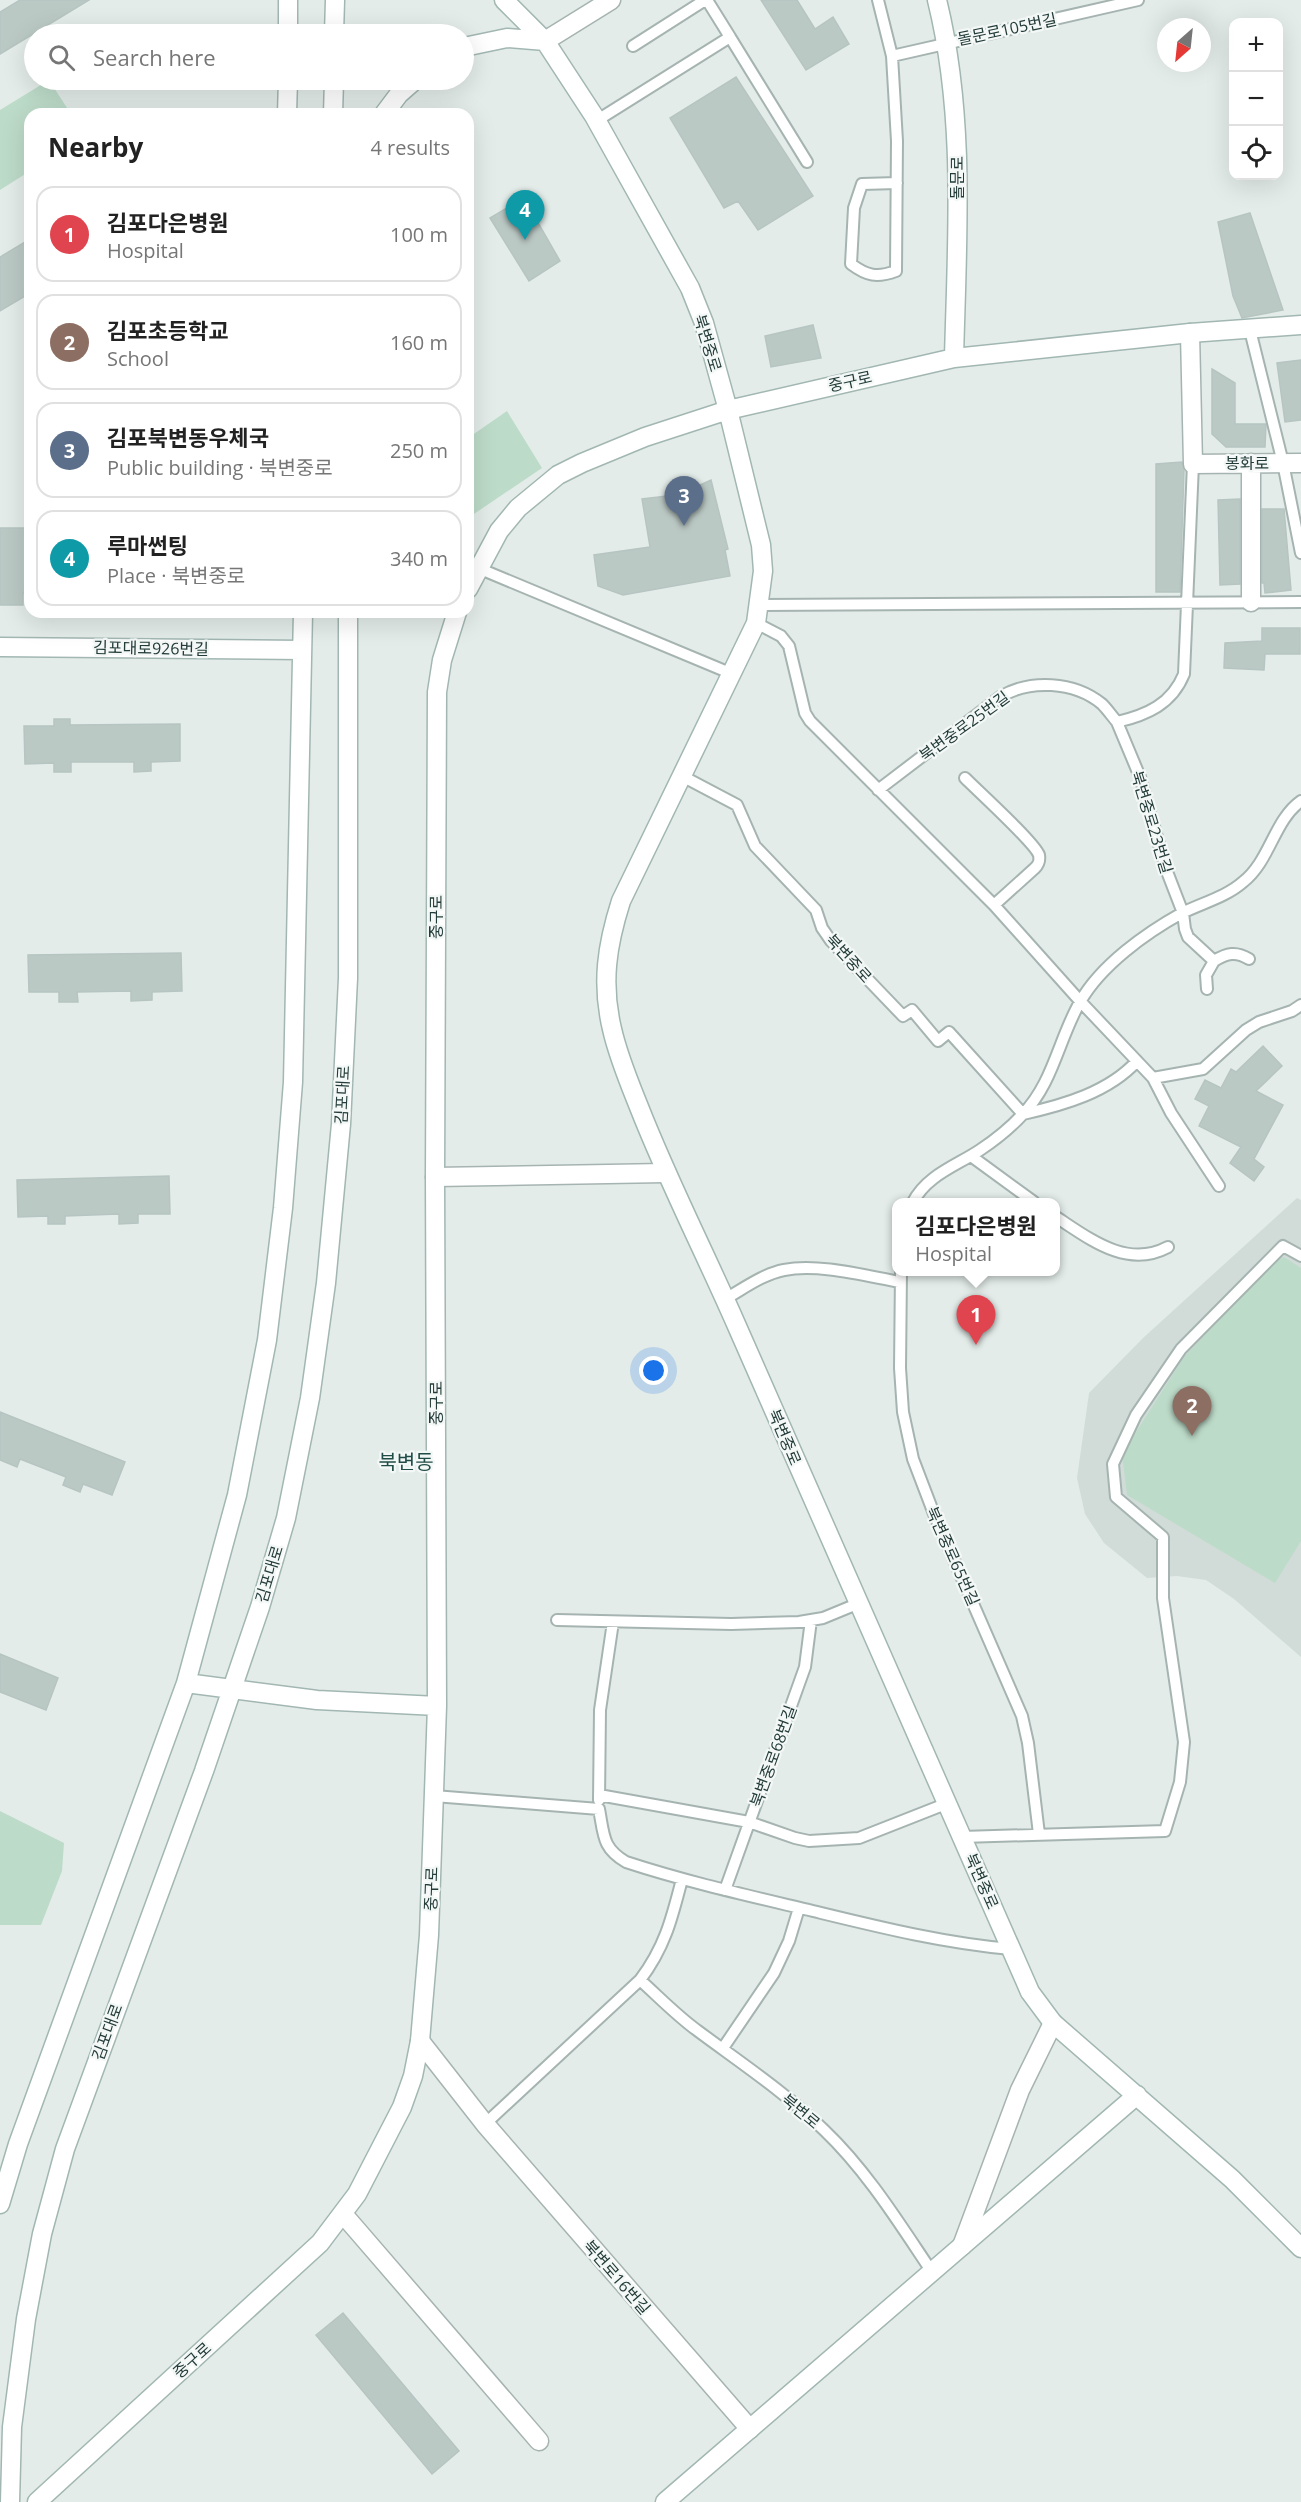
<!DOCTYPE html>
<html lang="en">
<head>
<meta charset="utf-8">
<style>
	:root { --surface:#fff; --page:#f6f6f6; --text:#222; --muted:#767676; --line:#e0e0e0; --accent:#7b5740 }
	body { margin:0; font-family:"Open Sans","Noto Sans KR",sans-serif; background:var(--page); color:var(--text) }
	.controls { position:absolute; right:18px; top:18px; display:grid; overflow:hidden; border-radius:12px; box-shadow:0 6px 24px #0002 }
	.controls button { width:54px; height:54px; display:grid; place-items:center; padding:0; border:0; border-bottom:2px solid var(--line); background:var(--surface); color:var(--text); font:30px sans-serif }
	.compass { position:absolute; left:1157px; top:18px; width:54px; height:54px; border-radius:50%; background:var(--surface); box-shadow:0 6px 24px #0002; rotate:207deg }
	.you { position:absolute; left:654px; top:1371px; width:21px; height:21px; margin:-15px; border:4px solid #fff; border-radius:50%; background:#1a73e8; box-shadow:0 0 0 9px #1a73e833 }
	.badge { display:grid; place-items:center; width:39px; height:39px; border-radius:50%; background:var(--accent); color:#fff; font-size:20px; font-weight:700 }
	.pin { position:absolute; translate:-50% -50px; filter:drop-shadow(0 2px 3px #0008) }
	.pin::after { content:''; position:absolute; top:32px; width:21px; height:18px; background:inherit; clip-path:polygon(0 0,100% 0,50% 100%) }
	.popup { position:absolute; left:892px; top:1198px; width:168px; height:78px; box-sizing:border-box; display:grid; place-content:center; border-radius:12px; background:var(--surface); filter:drop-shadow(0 2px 4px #0005); font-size:20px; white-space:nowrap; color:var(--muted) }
	.popup b { font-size:22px; color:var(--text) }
	.popup::after { content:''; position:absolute; left:50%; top:100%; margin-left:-12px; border:12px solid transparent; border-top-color:var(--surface) }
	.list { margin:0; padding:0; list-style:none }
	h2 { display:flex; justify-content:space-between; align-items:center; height:78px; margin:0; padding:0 24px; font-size:26px }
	h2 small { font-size:20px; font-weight:400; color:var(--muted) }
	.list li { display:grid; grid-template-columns:39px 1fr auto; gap:18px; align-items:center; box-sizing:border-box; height:96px; margin:0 12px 12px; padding:0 12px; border:2px solid var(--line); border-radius:18px }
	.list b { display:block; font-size:22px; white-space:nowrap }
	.list p { margin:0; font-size:20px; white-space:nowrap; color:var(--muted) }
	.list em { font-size:20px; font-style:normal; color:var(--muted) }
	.icon { flex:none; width:33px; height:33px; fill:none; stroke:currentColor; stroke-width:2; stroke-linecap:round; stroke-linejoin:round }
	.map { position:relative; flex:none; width:1301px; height:2502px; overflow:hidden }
	.search { position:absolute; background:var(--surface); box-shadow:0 6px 24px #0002; left:24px; top:24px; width:450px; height:66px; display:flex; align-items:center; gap:15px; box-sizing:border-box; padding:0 21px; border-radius:33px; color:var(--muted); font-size:22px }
	.panel { position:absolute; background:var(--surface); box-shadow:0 6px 24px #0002; left:24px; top:108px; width:450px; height:510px; border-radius:18px }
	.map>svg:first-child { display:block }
	.built { fill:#d1dcd8 }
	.green { fill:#bddbc9 }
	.building { fill:#bbc9c5; stroke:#b6c5c1; stroke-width:1.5 }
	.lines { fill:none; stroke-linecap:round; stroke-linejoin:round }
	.lane-casing { stroke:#a6b4b1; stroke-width:14 }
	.street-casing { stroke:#a6b4b1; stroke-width:21 }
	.secondary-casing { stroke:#a2b7b2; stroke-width:21 }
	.lane { stroke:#fff; stroke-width:10 }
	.street { stroke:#fff; stroke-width:18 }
	.secondary { stroke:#fff; stroke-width:18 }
	.labels { text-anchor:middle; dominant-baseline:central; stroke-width:4.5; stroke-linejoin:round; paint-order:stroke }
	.street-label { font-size:16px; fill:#243c39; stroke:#f3f8f7 }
	.quarter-label { font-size:20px; fill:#214d48; stroke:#f3f8f7 }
</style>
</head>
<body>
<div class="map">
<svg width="1301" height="2502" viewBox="0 0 1301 2502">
	<rect width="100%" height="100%" fill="#e3ece9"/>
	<!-- built -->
	<path class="built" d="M1297 1198 1301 1200V1657L1234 1599 1206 1580 1177 1576 1147 1578 1104 1543 1085 1514 1077 1478 1089 1393 1143 1338Z"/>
	<!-- green -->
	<path class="green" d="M49 80 71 114H30V171L0 190V110Z
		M507 411 542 468 468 518V438Z
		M1284 1257 1301 1268V1541L1275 1583 1127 1495 1122 1454 1184 1357 1274 1262Z
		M0 1811 64 1843 62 1871 41 1925H0Z"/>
	<!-- building -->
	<path class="building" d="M20 0H89L0 54V12Z
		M761 0H797L815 29 833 17 849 44 806 70Z
		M736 77 813 196 758 230 738 201 724 208 670 118Z
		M524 198 560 261 529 281 490 218Z
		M1250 213 1283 310 1242 318 1233 296 1218 222Z
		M30 239V293L0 311V257Z
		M813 325 821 358 771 367 765 336Z
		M1301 360V420L1285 422 1277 363Z
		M1212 369 1235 383V424H1266L1265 447H1226L1212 434Z
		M1182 462 1184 470 1180 592H1156V464Z
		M711 480 728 549 725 550 730 576 623 595 598 586 594 555 650 547 642 499 676 495 677 487 700 485Z
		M1240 499V584L1220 585 1218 500Z
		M1262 509H1284L1291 590 1265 593 1264 583H1262Z
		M0 528H30V593H23V605H0Z
		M1262 628H1300V654H1265L1264 670 1224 668 1225 643 1262 641Z
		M54 719H70V725L180 724V761L151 762V771L134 772V762H71V772H54V763L25 764 24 726H54Z
		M181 953 182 991 152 992V1000L131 1001V991L77 992 78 1002H59V992H29L28 955Z
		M1263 1046 1282 1066 1256 1091 1283 1105 1254 1159 1264 1167 1254 1181 1230 1163 1241 1147 1199 1126 1209 1106 1195 1099 1205 1080 1221 1088 1231 1069 1236 1072Z
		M169 1176 170 1214H138V1223L119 1224V1214L65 1216V1224H48V1216L18 1217 17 1180Z
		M0 1412 125 1462 112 1495 83 1484 80 1492 63 1485 66 1477 20 1459 17 1467 0 1460Z
		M0 1654 58 1678 46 1710 0 1692Z
		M343 2313 459 2451 432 2474 316 2335Z"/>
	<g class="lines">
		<!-- lane casing -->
		<g class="lane-casing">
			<path id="lane" d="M707 0 730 37
				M878 0 892 56
				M633 46 705 0
				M596 121 730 37 807 162
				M897 183 862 184 854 208 851 264C867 276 877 278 896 271L897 141 892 56 1138 0
				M1250 330 1283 463 1301 553
				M1193 464 1184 674C1172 704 1147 715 1117 722L1140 777 1166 869 1183 913 1185 929 1188 937 1214 961C1227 953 1236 951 1249 959
				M478 568 730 673
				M759 605 1301 602
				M756 623 781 636 789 646 805 713 810 721 994 905 1080 1001 1153 1078 1203 1069 1246 1030 1259 1022 1292 1011 1301 1005
				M682 776 737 805 755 846 816 910 822 928 831 941 903 1016 912 1010 938 1041 949 1032 1023 1114C1064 1105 1109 1092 1137 1061
				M965 778C978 791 1035 843 1039 855 1040 861 1039 864 1035 868L994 905
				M878 790 1000 697C1030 679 1074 681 1102 704 1107 709 1112 716 1117 722
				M1207 989 1206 975 1214 961
				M1153 1078 1171 1113 1219 1186
				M971 1156 1034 1202
				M913 1202C927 1175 956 1166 980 1150 995 1140 1010 1128 1022 1115 1053 1084 1059 1038 1080 1002 1101 965 1146 933 1182 913 1202 903 1226 897 1243 882 1270 861 1274 820 1301 801
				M1056 1217C1090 1239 1127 1269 1168 1247
				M901 1272 900 1368 903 1412 913 1459 934 1514 1022 1716 1028 1743 1039 1834
				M725 1299C743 1289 763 1274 784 1270 818 1263 866 1276 900 1282
				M557 1620 731 1624 799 1622 823 1618 857 1604
				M599 1795 749 1822 795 1838 809 1841 859 1838 948 1803
				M434 1796 599 1809C604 1835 602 1848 626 1862 687 1882 750 1896 813 1911 879 1927 943 1943 1011 1949
				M599 1800 600 1710 613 1622
				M962 1837 1165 1831 1180 1782 1184 1742 1163 1598V1537L1116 1497 1113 1464 1136 1415 1181 1349 1283 1246 1301 1256
				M725 1890 805 1667 811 1620
				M640 1980C659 1997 677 2016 698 2031 741 2063 786 2093 824 2130 867 2171 899 2223 932 2272
				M723 2048 774 1973 789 1941 799 1908
				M485 2124 640 1980C665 1947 672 1918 682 1879"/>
		</g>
		<!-- street casing -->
		<g class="street-casing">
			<path id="street" d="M545 41 611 0
				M1190 333 1193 464 1301 463
				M1251 463V602
				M435 1177 665 1173
				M420 2041 485 2124 750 2429
				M343 2214 539 2441
				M962 2246 1020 2090 1053 2023"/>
		</g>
		<!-- secondary casing -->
		<g class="secondary-casing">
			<path id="secondary" d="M504 0 545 41 594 116 690 288 704 323 728 410 761 545 763 571 756 623 621 901C607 945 601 983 612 1029 618 1056 629 1082 639 1107 668 1181 704 1251 736 1324 832 1547 932 1769 1030 1992L1053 2023 1232 2179 1301 2248
				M937 0C966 117 957 239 954 358
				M288 34V0
				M334 34 335 0
				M464 47 507 38 545 41
				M287 114 288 80
				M333 114 334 80
				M384 114 399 94 415 80
				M468 589 499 531 518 508 558 475 582 463 645 437 728 410 954 358 1190 333 1301 325
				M0 647 302 650
				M186 1683 317 1700 437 1706
				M0 2204 18 2144 186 1683 237 1495 267 1340 283 1208 293 1082 303 612
				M10 2502 12 2427 26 2319 42 2234 65 2149 204 1771 260 1607 286 1518 310 1398 326 1283 341 1124 348 978V612
				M37 2502 320 2243 357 2194 402 2107 413 2076 420 2041 429 1935 437 1706 435 1177 437 692 442 660 457 612
				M665 2502 1137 2095"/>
		</g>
		<!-- lane -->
		<use href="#lane" class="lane"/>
		<!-- street -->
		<use href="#street" class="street"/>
		<!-- secondary -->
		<use href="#secondary" class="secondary"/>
	</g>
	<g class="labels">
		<!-- street labels -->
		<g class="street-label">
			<text transform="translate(1007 29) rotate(-12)">돌문로105번길</text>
			<text transform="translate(957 178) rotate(-90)">돌문로</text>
			<text transform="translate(708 343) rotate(73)">북변중로</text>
			<text transform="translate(850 381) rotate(-13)">중구로</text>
			<text x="1247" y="463">봉화로</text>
			<text transform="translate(151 648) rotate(1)">김포대로926번길</text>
			<text transform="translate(964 726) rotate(-36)">북변중로25번길</text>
			<text transform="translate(1152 822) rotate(73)">북변중로23번길</text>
			<text transform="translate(436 917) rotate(-90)">중구로</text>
			<text transform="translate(849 958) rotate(48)">북변중로</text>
			<text transform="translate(342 1095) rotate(-87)">김포대로</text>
			<text transform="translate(436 1403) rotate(-90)">중구로</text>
			<text transform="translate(785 1437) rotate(67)">북변중로</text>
			<text transform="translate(953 1556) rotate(66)">북변중로65번길</text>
			<text transform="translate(269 1574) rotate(-73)">김포대로</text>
			<text transform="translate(773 1756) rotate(-70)">북변중로68번길</text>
			<text transform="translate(982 1881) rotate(66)">북변중로</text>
			<text transform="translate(431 1889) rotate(-88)">중구로</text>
			<text transform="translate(107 2032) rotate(-70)">김포대로</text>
			<text transform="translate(801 2111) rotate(40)">북변로</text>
			<text transform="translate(617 2277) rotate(49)">북변로16번길</text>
			<text transform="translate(192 2360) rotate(-42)">중구로</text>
		</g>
		<!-- quarter labels -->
		<g class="quarter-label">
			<text x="406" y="1461">북변동</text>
		</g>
	</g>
</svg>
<div class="controls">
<button>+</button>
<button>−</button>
<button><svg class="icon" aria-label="locate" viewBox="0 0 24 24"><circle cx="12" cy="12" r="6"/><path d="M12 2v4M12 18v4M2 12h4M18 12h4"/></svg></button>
</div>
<svg class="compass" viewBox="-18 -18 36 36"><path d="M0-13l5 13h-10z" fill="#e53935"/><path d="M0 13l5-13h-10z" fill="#767676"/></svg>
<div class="you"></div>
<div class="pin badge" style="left:976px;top:1345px;background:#e0444e">1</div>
<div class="popup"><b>김포다은병원</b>Hospital</div>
<div class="pin badge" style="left:1192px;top:1436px;background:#8d6e63">2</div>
<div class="pin badge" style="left:684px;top:526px;background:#5c6f8a">3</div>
<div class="pin badge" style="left:525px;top:240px;background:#0f9aa8">4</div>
<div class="search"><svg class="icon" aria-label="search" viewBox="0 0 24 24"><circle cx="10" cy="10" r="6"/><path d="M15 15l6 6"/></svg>Search here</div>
<section class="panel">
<h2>Nearby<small>4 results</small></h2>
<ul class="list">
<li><span class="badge" style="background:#e0444e">1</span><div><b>김포다은병원</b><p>Hospital</p></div><em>100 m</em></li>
<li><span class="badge" style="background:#8d6e63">2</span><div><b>김포초등학교</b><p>School</p></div><em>160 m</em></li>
<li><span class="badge" style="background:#5c6f8a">3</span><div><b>김포북변동우체국</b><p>Public building · 북변중로</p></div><em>250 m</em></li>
<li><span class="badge" style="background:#0f9aa8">4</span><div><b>루마썬팅</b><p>Place · 북변중로</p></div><em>340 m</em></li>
</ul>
</section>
</div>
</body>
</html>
